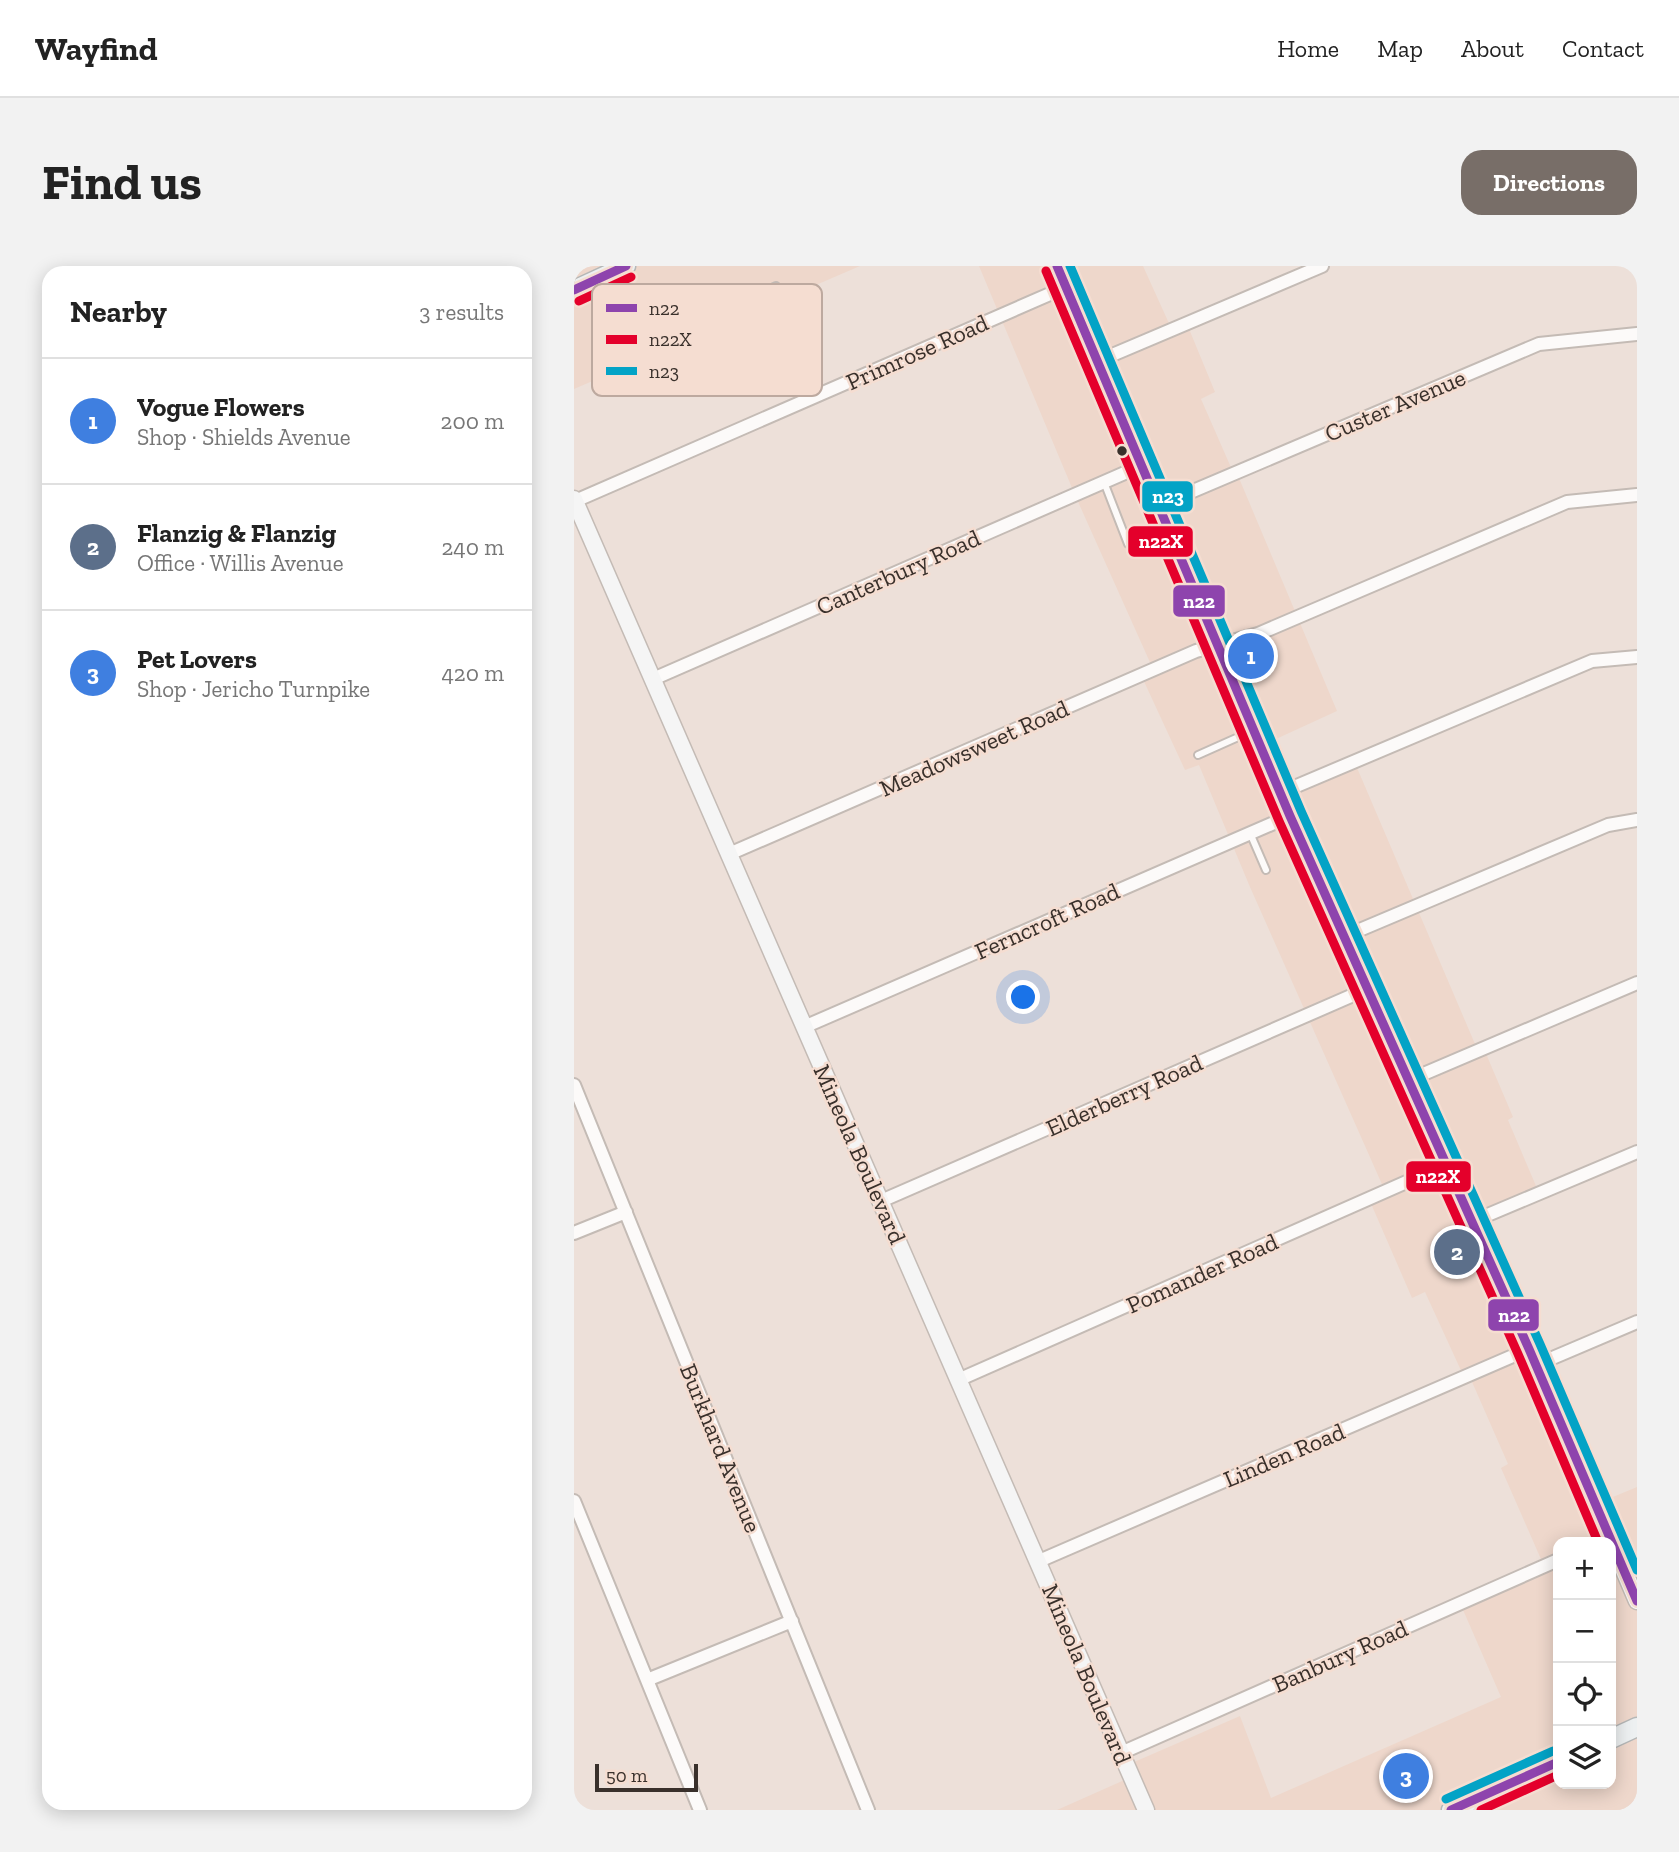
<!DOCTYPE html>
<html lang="en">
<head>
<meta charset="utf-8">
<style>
	:root { --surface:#fff; --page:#f2f2f2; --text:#222; --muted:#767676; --line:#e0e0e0; --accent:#786e68 }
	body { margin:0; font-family:"Zilla Slab",serif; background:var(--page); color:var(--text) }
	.controls { position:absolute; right:21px; bottom:21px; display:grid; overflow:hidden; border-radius:14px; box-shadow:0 4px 18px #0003 }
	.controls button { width:63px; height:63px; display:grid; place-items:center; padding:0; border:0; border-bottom:2px solid var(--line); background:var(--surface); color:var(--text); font:35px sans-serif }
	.scale { position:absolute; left:21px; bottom:18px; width:103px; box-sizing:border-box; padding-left:7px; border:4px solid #39302b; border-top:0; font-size:19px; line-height:24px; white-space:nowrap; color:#39302b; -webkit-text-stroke:5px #f5ddd1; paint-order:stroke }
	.you { position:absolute; left:450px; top:732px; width:24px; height:24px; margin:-18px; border:5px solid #fff; border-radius:50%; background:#1a73e8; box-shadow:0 0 0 10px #1a73e833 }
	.badge { display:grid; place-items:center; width:46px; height:46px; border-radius:50%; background:var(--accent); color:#fff; font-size:23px; font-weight:700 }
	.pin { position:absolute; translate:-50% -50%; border:4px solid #fff; box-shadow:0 2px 7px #0006 }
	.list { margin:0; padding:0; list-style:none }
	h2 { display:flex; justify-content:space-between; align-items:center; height:91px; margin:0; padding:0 28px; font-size:30px }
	h2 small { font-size:23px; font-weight:400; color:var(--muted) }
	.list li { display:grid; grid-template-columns:46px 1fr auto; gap:21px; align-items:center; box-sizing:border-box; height:126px; padding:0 28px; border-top:2px solid var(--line) }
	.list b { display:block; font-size:26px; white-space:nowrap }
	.list p { margin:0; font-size:23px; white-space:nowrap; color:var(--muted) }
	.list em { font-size:23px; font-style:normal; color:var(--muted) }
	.icon { flex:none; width:38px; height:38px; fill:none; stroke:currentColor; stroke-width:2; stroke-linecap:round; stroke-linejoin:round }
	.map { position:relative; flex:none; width:1063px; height:1544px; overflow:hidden; border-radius:21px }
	header { display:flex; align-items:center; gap:42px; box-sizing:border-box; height:98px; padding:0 35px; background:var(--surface); border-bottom:2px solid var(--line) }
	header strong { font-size:33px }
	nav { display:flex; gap:38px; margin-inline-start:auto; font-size:24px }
	.intro { display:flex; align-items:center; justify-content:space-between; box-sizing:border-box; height:168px; padding:0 42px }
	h1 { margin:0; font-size:49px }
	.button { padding:18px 32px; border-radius:21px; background:var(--accent); color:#fff; font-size:24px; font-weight:700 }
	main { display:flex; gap:42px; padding:0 42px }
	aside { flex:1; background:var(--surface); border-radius:21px; box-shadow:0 4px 18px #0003 }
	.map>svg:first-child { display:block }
	.built { fill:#eed7cb; fill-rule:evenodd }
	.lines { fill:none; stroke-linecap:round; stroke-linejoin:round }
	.service-casing { stroke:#c4bbb5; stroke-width:10 }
	.minor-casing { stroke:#c4bbb5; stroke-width:16 }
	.secondary-casing { stroke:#c4bbb5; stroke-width:19 }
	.primary-casing { stroke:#b5b7b7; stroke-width:21 }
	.service { stroke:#fcfaf9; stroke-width:6 }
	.minor { stroke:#fcfaf9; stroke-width:12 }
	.secondary { stroke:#f5f5f5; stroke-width:16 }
	.primary { stroke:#edf0f1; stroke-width:18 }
	.bus-1-casing { stroke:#f5ddd1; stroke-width:14 }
	.bus-2-casing { stroke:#f5ddd1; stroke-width:14 }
	.bus-3-casing { stroke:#f5ddd1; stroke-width:14 }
	.bus-1 { stroke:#8e44ad; stroke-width:9 }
	.bus-2 { stroke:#e4002b; stroke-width:9 }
	.bus-3 { stroke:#03a3c6; stroke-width:9 }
	.bus-dot { fill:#39302b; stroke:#f5ddd1; stroke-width:2.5 }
	.labels { text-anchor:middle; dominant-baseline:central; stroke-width:5; stroke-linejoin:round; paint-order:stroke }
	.street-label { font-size:24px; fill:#39302b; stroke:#f5ddd1 }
	.key { fill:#f5ddd1; stroke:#bda99f; stroke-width:2 }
	.key-label { font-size:19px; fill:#39302b }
	.line-badge { stroke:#f5ddd1; stroke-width:2.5 }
	.badge-label { font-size:19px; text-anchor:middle; font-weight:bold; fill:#fff }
</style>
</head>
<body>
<header>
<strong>Wayfind</strong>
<nav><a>Home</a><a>Map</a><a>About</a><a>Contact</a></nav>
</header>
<div class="intro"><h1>Find us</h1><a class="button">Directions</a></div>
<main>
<aside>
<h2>Nearby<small>3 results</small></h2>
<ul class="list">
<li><span class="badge" style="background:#3f7fe0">1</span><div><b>Vogue Flowers</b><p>Shop · Shields Avenue</p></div><em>200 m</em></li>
<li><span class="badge" style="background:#5c6f8a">2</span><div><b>Flanzig &amp; Flanzig</b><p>Office · Willis Avenue</p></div><em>240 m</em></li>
<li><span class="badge" style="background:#3f7fe0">3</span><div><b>Pet Lovers</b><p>Shop · Jericho Turnpike</p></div><em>420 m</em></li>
</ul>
</aside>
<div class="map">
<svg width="1063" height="1544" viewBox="0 0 1063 1544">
	<rect width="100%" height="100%" fill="#ede0d9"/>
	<!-- built -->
	<path class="built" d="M0 0H286L0 123Z
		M405 0H569L598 64 613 58 641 126 627 133 659 206 662 205 763 445 687 480 706 526 781 497 904 785 910 783 939 851 934 854 965 927 898 956 1022 1238 1063 1221V1544H483L555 1512 551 1500 666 1450 697 1532 927 1431 886 1337 970 1300 927 1202 934 1198 895 1109 890 1111 851 1026 838 1032 795 933 811 925 676 621 625 499 611 504 567 409 579 403 501 229ZM984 1276H1037V1518H984Z"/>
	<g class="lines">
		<!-- service casing -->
		<g class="service-casing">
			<path id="service" d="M185 28 202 20
				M530 216 554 278
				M624 489 680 464
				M676 567 692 604"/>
		</g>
		<!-- minor casing -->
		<g class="minor-casing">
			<path id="minor" d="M524 95 748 0
				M1 235 492 21
				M586 239 965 78 1063 68
				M79 413 569 199
				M706 527 1018 395 1063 391
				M155 588 622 385 684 368 993 236 1063 229
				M769 671 1034 559 1063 554
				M230 761 716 550
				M833 815 1063 717
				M0 819 294 1544
				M307 935 793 723
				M897 956 1063 886
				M0 967 52 946
				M962 1099 1063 1056
				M384 1114 871 899
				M0 1235 126 1544
				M465 1295 955 1083
				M1048 1301 1063 1294
				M73 1414 218 1355
				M547 1487 984 1294"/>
		</g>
		<!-- secondary casing -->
		<g class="secondary-casing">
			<path id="secondary" d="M483 0 716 550 955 1083 1063 1335
				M0 233 572 1544"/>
		</g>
		<!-- primary casing -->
		<g class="primary-casing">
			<path id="primary" d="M0 24 52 0
				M1037 1473 1063 1461
				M877 1544 984 1496"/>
		</g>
		<!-- service -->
		<use href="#service" class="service"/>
		<!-- minor -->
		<use href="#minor" class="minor"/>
		<!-- secondary -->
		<use href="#secondary" class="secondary"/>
		<!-- primary -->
		<use href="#primary" class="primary"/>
		<!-- bus-1 casing -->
		<g class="bus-1-casing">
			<path id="bus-1" d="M483 0 716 550 955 1083 1063 1335
				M0 24 52 0
				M877 1544 984 1496"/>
		</g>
		<!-- bus-2 casing -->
		<g class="bus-2-casing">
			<path id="bus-2" d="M472 5 705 555 944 1088 1024 1276
				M5 35 57 11
				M907 1544 984 1509"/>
		</g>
		<!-- bus-3 casing -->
		<g class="bus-3-casing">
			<path id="bus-3" d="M496 0 727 545 966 1078 1063 1304
				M872 1533 979 1485"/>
		</g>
		<!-- bus-1 -->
		<use href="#bus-1" class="bus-1"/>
		<!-- bus-2 -->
		<use href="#bus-2" class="bus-2"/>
		<!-- bus-3 -->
		<use href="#bus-3" class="bus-3"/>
	</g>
	<!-- markers -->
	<circle class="bus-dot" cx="548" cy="185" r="6"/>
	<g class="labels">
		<!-- street labels -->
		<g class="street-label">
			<text transform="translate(343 86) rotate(-24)">Primrose Road</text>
			<text transform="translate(821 139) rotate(-23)">Custer Avenue</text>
			<text transform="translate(324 306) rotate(-24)">Canterbury Road</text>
			<text transform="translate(400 482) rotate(-24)">Meadowsweet Road</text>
			<text transform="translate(473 655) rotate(-24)">Ferncroft Road</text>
			<text transform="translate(550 829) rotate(-24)">Elderberry Road</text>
			<text transform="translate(286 888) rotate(66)">Mineola Boulevard</text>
			<text transform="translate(628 1007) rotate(-24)">Pomander Road</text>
			<text transform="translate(147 1182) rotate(68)">Burkhard Avenue</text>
			<text transform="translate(710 1189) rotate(-23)">Linden Road</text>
			<text transform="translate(766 1390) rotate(-24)">Banbury Road</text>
			<text transform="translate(513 1408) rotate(67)">Mineola Boulevard</text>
		</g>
	</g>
	<!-- legend -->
	<rect x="18" y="18" width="230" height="112" rx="10" class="key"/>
	<rect x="32" y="38" width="31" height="8" fill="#8e44ad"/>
	<rect x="32" y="69" width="31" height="9" fill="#e4002b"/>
	<rect x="32" y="101" width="31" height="8" fill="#03a3c6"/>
	<g class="key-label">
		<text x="75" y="49">n22</text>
		<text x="75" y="80">n22X</text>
		<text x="75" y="112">n23</text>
	</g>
	<g class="line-badge">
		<rect x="567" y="214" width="53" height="33" rx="7" fill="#03a3c6"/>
		<rect x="553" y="259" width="67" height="33" rx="7" fill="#e4002b"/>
		<rect x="598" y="318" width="54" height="34" rx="7" fill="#8e44ad"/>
		<rect x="831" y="894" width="67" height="33" rx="7" fill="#e4002b"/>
		<rect x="913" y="1032" width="53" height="34" rx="7" fill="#8e44ad"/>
	</g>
	<g class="badge-label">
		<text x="594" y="237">n23</text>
		<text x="587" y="282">n22X</text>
		<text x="625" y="342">n22</text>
		<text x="864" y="917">n22X</text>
		<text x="940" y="1056">n22</text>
	</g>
</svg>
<div class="controls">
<button>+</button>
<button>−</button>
<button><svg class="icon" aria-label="locate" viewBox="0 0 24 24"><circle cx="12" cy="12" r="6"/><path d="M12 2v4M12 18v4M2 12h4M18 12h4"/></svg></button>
<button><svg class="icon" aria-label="layers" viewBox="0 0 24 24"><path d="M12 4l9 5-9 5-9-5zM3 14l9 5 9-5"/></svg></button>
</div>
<div class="scale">50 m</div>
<div class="you"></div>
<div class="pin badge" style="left:677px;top:390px;background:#3f7fe0">1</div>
<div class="pin badge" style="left:883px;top:986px;background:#5c6f8a">2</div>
<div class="pin badge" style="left:832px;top:1510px;background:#3f7fe0">3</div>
</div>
</main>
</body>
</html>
